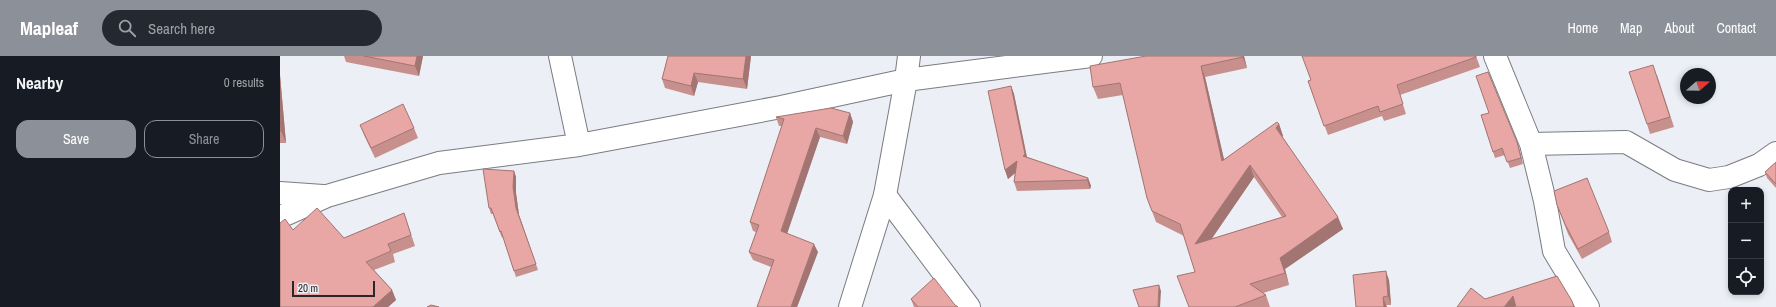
<!DOCTYPE html>
<html lang="en">
<head>
<meta charset="utf-8">
<style>
	:root { --surface:#171b24; --page:#242831; --text:#f1f3f6; --muted:#9ea1a6; --line:#363941; --accent:#8c9099 }
	body { margin:0; font-family:"Archivo Narrow",sans-serif; background:var(--page); color:var(--text) }
	.controls { position:absolute; right:12px; bottom:12px; display:grid; overflow:hidden; border-radius:8px; box-shadow:0 2px 6px #0003 }
	.controls button { width:36px; height:36px; display:grid; place-items:center; padding:0; border:0; border-bottom:1px solid var(--line); background:var(--surface); color:var(--text); font:20px sans-serif }
	.compass { position:absolute; left:1400px; top:12px; width:36px; height:36px; border-radius:50%; background:var(--surface); box-shadow:0 2px 6px #0003; rotate:70deg }
	.scale { position:absolute; left:12px; bottom:10px; width:83px; box-sizing:border-box; padding-left:4px; border:2px solid #27282a; border-top:0; font-size:11px; line-height:14px; white-space:nowrap; color:#27282a; -webkit-text-stroke:3px #eceff5; paint-order:stroke }
	.list { margin:0; padding:0; list-style:none }
	h2 { display:flex; justify-content:space-between; align-items:center; height:52px; margin:0; padding:0 16px; font-size:17px }
	h2 small { font-size:13px; font-weight:400; color:var(--muted) }
	.actions { display:flex; gap:8px; padding:12px 16px }
	.actions a { flex:1; padding:9px 0; border:1px solid var(--accent); border-radius:12px; text-align:center; font-size:14px; color:var(--accent) }
	.actions .main { background:var(--accent); color:#fff }
	.icon { flex:none; width:22px; height:22px; fill:none; stroke:currentColor; stroke-width:2; stroke-linecap:round; stroke-linejoin:round }
	.map { position:relative; flex:none; width:1496px; height:251px; overflow:hidden }
	header { display:flex; align-items:center; gap:24px; box-sizing:border-box; height:56px; padding:0 20px; background:var(--accent); color:#fff }
	header strong { font-size:19px }
	nav { display:flex; gap:22px; margin-inline-start:auto; font-size:14px }
	.search { width:280px; height:36px; background:var(--page); display:flex; align-items:center; gap:10px; box-sizing:border-box; padding:0 14px; border-radius:22px; color:var(--muted); font-size:15px }
	main { display:flex }
	aside { flex:1; background:var(--surface) }
	.map>svg:first-child { display:block }
	.lines { fill:none; stroke-linecap:round; stroke-linejoin:round }
	.minor-casing { stroke:#797c81; stroke-width:24 }
	.tertiary-casing { stroke:#797c81; stroke-width:24 }
	.trunk-casing { stroke:#797c81; stroke-width:24 }
	.minor { stroke:#fff; stroke-width:22 }
	.tertiary { stroke:#fff; stroke-width:22 }
	.trunk { stroke:#fff; stroke-width:22 }
	.wall { fill:#c8908d; fill-rule:evenodd }
	.shaded-wall { fill:#a27573 }
	.building { fill:#e8a7a4; stroke:#a27573; fill-rule:evenodd }
</style>
</head>
<body>
<header>
<strong>Mapleaf</strong>
<div class="search"><svg class="icon" aria-label="search" viewBox="0 0 24 24"><circle cx="10" cy="10" r="6"/><path d="M15 15l6 6"/></svg>Search here</div>
<nav><a>Home</a><a>Map</a><a>About</a><a>Contact</a></nav>
</header>
<main>
<aside>
<h2>Nearby<small>0 results</small></h2>
<ul class="list">
</ul>
<div class="actions"><a class="main">Save</a><a>Share</a></div>
</aside>
<div class="map">
<svg width="1496" height="251" viewBox="0 0 1496 251">
	<rect width="100%" height="100%" fill="#eceff5"/>
	<g class="lines">
		<!-- minor casing -->
		<g class="minor-casing">
			<path id="minor" d="M280 0 299 89
				M1215 0 1251 88 1265 145 1274 195 1308 251
				M1251 88 1346 86 1395 114 1429 124 1449 121 1479 109 1496 97
				M0 137 43 140
				M605 139 689 251
				M0 161 47 140 159 107 299 89 501 51 626 24"/>
		</g>
		<!-- tertiary casing -->
		<g class="tertiary-casing">
			<path id="tertiary" d="M626 24 811 0"/>
		</g>
		<!-- trunk casing -->
		<g class="trunk-casing">
			<path id="trunk" d="M570 251 605 139 626 24 629 0"/>
		</g>
		<!-- minor -->
		<use href="#minor" class="minor"/>
		<!-- tertiary -->
		<use href="#tertiary" class="tertiary"/>
		<!-- trunk -->
		<use href="#trunk" class="trunk"/>
	</g>
	<!-- wall -->
	<path class="wall" d="M64 0H143L139 20 66 6Z
		M388 0H471L467 33 418 26 414 40 385 32 382 23Z
		M866 0H964L967 12 925 21 944 104 999 68 1003 80H1002L1063 173 1005 213 1009 229 983 237 986 239 990 251H909L915 216 904 180 876 166 867 142 843 39 818 43 813 31ZM974 121 1002 161 931 183Z
		M1196 0 1200 11 1120 39 1126 58 1104 65 1102 60 1048 79 1028 25 1031 24Z
		M0 19 6 87H0Z
		M1377 19 1394 71 1370 78 1367 68Z
		M731 30 734 38 747 101 808 122 811 130 810 133 737 135 734 126 735 117 728 123 725 114Z
		M570 57 573 66 567 88 540 81 507 177 538 196 517 251H477L491 211 473 204 469 196 476 176 473 175 470 166 502 70H499L496 61Z
		M1201 59 1237 86 1239 92 1243 108 1230 112 1225 99 1215 102Z
		M80 69 134 72 138 82 95 102 84 79Z
		M1496 106V132L1487 122 1485 116Z
		M234 115 236 121V137L239 159 258 214 236 221 223 181 222 182 213 158H211L209 152Z
		M1277 149 1329 176 1332 186 1302 203 1288 178Z
		M124 157 135 190 113 198 115 206 94 214 112 234 116 244 108 251H0L13 174 64 182Z
		M1109 224 1111 249H1106L1107 251H1076Z
		M631 243 675 249 678 251H634Z"/>
	<!-- shaded-wall -->
	<path class="shaded-wall" d="M137 0H143L139 20 135 10Z
		M466 0H471L467 33 463 23Z
		M962 0H964L967 12Z
		M921 10 925 21 947 116 942 105Z
		M414 17 418 26 414 40 411 30Z
		M0 19 6 87 1 75 0 60Z
		M731 30 734 38 748 107 743 100Z
		M570 57 573 66 567 88 563 80Z
		M999 68 1003 80 1000 83 996 72Z
		M536 72 540 81 505 184 501 175Z
		M1237 86 1239 92 1243 108 1241 102Z
		M737 105 740 113 728 123 725 114Z
		M970 109 974 121 920 200 915 188Z
		M234 115 236 121V137L239 159 258 214 236 152 233 131Z
		M808 122 811 130 810 133 807 124Z
		M1058 161 1063 173 1005 213 1009 229 1000 202Z
		M534 188 538 196 517 251H511Z
		M1106 215 1109 224 1111 249 1108 240Z
		M879 229 881 235 880 251H878Z
		M112 234 116 244 108 251H93Z
		M1233 240 1236 250 1235 251H1224Z
		M1103 241 1106 249 1107 251H1104Z"/>
	<!-- building -->
	<path class="building" d="M84 0H137L135 10Z
		M388 0H466L463 23 414 17 411 30 382 23Z
		M866 0H962L963 1 921 10 942 105 997 66 999 68 996 72 1058 161 1000 202 1005 217 970 228 986 239 955 251H909L897 220 915 216 900 168 872 155 867 142 840 27 813 31 810 10ZM970 109 1006 160 915 188Z
		M1022 0H1196V1L1117 29 1123 48 1100 56 1098 50 1044 70 1028 25 1031 24Z
		M1373 9 1390 61 1367 68 1349 16Z
		M1208 16 1237 86 1241 102 1227 106 1222 92 1213 96 1201 59 1209 57 1196 20Z
		M731 30 745 98 743 100 808 122 807 124 734 126 737 105 725 114 708 35Z
		M123 48 134 72 91 92 80 69Z
		M551 52 570 57 563 80 536 72 501 175 534 188 511 251H477L494 204 469 196 479 169 470 166 504 63 496 61Z
		M0 60 1 75H0Z
		M1496 106V128L1485 116Z
		M203 113 234 115 233 131 236 152 256 208 234 215 221 175 220 176 211 152H209Z
		M1307 122 1329 176 1298 193 1285 168 1277 149 1274 135Z
		M37 152 64 182 124 157 131 179 108 188 111 195 86 206 112 234 93 251H0V167L5 163 13 174Z
		M1106 215 1108 240 1103 241 1104 251H1076L1073 219Z
		M1277 220 1292 245 1294 251H1236L1233 240 1224 251H1177L1191 232 1205 243Z
		M654 222 675 249 678 251H638L631 243Z
		M879 229 878 251H859L853 234Z
		M151 249 159 251H147Z"/>
</svg>
<div class="controls">
<button>+</button>
<button>−</button>
<button><svg class="icon" aria-label="locate" viewBox="0 0 24 24"><circle cx="12" cy="12" r="6"/><path d="M12 2v4M12 18v4M2 12h4M18 12h4"/></svg></button>
</div>
<svg class="compass" viewBox="-18 -18 36 36"><path d="M0-13l5 13h-10z" fill="#e53935"/><path d="M0 13l5-13h-10z" fill="#9ea1a6"/></svg>
<div class="scale">20 m</div>
</div>
</main>
</body>
</html>
